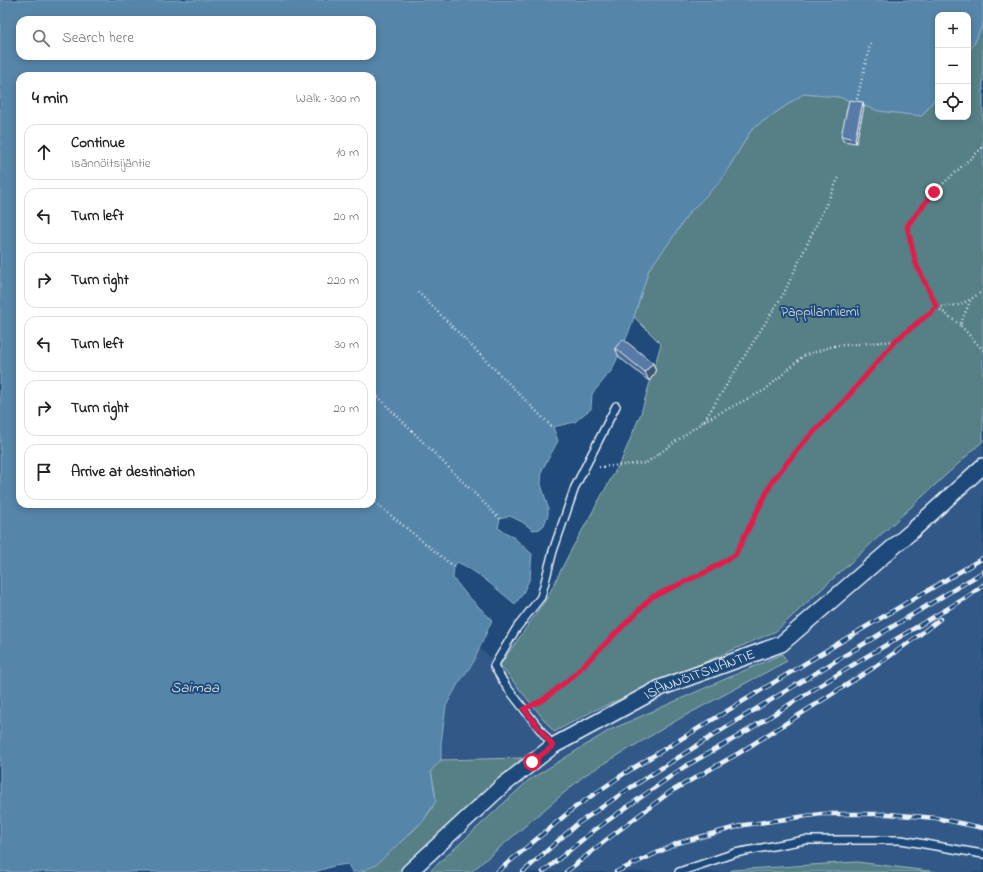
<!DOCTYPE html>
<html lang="en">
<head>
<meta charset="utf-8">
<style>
	:root { --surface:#fff; --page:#f6f6f6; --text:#222; --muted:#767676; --line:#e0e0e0 }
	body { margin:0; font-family:"Indie Flower",sans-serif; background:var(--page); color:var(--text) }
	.controls { position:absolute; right:12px; top:12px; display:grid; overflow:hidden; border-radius:8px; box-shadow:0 2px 6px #0003 }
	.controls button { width:36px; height:36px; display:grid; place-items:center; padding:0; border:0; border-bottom:1px solid var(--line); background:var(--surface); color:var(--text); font:20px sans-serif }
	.stop { position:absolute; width:12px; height:12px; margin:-9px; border:3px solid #e11d48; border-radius:50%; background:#fff }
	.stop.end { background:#e11d48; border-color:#fff; box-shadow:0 1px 4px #0008 }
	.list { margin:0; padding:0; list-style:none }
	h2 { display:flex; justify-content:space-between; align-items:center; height:52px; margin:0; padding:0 16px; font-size:17px }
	h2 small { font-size:13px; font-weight:400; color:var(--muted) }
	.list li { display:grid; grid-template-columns:26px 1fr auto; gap:12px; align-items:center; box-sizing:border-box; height:56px; margin:0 8px 8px; padding:0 8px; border:1px solid var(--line); border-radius:12px }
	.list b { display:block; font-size:15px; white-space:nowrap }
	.list p { margin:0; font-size:13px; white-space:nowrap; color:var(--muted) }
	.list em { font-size:13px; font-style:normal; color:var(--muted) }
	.icon { flex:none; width:22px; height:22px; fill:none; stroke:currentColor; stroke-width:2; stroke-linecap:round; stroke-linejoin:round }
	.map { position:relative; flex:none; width:983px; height:872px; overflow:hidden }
	.search { position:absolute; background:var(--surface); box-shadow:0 2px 6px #0003; left:16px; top:16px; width:360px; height:44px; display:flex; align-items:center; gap:10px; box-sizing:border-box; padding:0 14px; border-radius:12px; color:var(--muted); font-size:15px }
	.panel { position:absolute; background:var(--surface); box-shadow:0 2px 6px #0003; left:16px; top:72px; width:360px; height:436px; border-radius:12px }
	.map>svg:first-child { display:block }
	.built { fill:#305887 }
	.green { fill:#567f86; stroke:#9fb8bf }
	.water { fill:#5585a9; stroke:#90b0c9; fill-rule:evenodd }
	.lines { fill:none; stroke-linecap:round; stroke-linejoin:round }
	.service-casing { stroke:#e8f1f8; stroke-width:10 }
	.minor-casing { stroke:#e8f1f8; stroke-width:18 }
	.path { stroke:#e8f1f8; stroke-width:2.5; stroke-dasharray:1 3; stroke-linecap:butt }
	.service { stroke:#1f4a7a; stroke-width:7 }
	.minor { stroke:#1f4a7a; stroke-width:15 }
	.rail-casing { stroke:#e8f1f8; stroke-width:4.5 }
	.rail { stroke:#1f4a7a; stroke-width:3; stroke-dasharray:9; stroke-linecap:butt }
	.wall { fill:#4c698f; stroke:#e8f1f8 }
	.shaded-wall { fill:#3e5574; stroke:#e8f1f8 }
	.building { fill:#587aa6; stroke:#e8f1f8 }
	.route { stroke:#e11d48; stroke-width:5 }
	.labels { text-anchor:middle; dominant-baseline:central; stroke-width:4; stroke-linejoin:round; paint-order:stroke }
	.park-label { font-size:14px; fill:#d2e0e7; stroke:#1f4a7a }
	.street-label { font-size:14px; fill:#e8f1f8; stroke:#1f4a7a }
	.water-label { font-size:15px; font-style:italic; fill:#d2e1ec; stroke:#1f4a7a }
</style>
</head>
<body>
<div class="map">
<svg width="983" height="872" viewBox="0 0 983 872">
	<rect width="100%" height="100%" fill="#1f4a7a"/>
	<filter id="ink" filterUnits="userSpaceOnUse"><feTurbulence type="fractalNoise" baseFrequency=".025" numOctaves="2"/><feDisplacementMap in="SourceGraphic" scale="8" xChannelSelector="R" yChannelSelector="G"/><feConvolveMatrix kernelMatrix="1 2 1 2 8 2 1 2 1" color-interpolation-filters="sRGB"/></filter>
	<g filter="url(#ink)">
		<!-- built -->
		<path class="built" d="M983 441V872H397L493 787 522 758 441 760V743L446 706 458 684 473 663 479 648 500 665 554 732 593 711 776 631Z"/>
		<!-- green -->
		<path class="green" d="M983 23V441L776 631 593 711 554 732 500 665 547 598 569 554 622 459 641 413 661 344 634 317 649 269 671 240 689 213 720 182 752 129 803 94 839 97 879 111 922 116 938 94V117H968V52L975 42Z
			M782 654 787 661 679 719 585 775 471 872H429L529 780 610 730Z
			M522 758 493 787 397 872H362C383 854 425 828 435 802 437 797 432 777 431 771L441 760Z
			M857 862 936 872H730L732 870Z"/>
		<!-- water -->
		<path class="water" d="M0 0H983V23L975 42 968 52V15H938V94L922 116 879 111 839 97 803 94 752 129 720 182 689 213 671 240 649 269 634 317 628 334 612 370 592 394 591 409 584 414 575 422 553 427 558 441 542 470 541 484 548 507V515L544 525 540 529 533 530 522 522 510 516 500 519 498 528 512 536 532 554 530 578 522 595 515 604C499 591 476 570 457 562L454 567 453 578 466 594 492 620 473 663 458 684 446 706 441 743V760L431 771 436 801 424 820 376 865 360 872H352L348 864 334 866 314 872H0ZM20 20H372V56H20ZM20 76H372V504H20Z"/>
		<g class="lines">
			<!-- service casing -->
			<g class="service-casing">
				<path id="service" d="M553 746 506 686 494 666 516 629 541 597 553 551 575 487 616 406
					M679 872 735 853 805 840H901L983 854"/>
			</g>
			<!-- minor casing -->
			<g class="minor-casing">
				<g id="minor">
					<path id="s1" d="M409 872 501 787 553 746 660 688 781 644 912 531 983 466"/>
				</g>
			</g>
			<!-- path -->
			<path class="path" d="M856 103 871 41
				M983 291 971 299 960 325 983 350
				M418 292 552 427
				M960 325 937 307 916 264 907 226 934 192 983 147
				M372 391 500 519
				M704 421 765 390 803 356 833 346 895 341 937 307 959 305 971 299
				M599 467 646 463 704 421 784 293 839 177
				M372 500 454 567
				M535 704 543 700 573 676 652 597 706 572 735 555 773 480 804 442 845 400 895 341"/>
			<!-- service -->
			<use href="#service" class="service"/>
			<!-- minor -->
			<use href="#minor" class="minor"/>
			<!-- rail casing -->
			<g class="rail-casing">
				<path id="rail" d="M965 599 983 585
					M497 872 574 808 625 773 847 638 983 558
					M523 872 577 824 630 788 728 726 983 572
					M543 872 593 831 684 767 737 737 864 658 969 596
					M566 872 610 837 670 792 739 753 873 668 918 636 940 619
					M616 872 678 843 744 825 821 814H888L936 818 983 828"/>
			</g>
			<!-- rail -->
			<use href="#rail" class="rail"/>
		</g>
		<!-- wall -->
		<path class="wall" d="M863 102 864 107 856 143 843 141 841 136Z
			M615 348 653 363 656 372 649 381 619 357Z"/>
		<!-- shaded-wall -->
		<path class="shaded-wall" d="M863 102 864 107 856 143 855 139Z
			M653 363 656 372 649 381 645 372Z"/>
		<!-- building -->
		<path class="building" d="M849 100 863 102 855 139 841 136Z
			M623 339 653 363 645 372 615 348Z"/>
	</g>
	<g class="lines" filter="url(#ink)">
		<!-- route -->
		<path class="route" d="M532 762 553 746 524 709 543 700 573 676 652 597 706 572 735 555 773 480 804 442 845 400 895 341 937 307 916 264 907 226 934 192"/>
	</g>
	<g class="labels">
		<!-- park labels -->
		<g class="park-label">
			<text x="820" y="312">Pappilanniemi</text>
		</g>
		<!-- street labels -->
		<g class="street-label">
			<text stroke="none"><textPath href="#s1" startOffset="355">ISÄNNÖITSIJÄNTIE</textPath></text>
		</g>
		<!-- water labels -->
		<g class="water-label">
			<text x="195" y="688">Saimaa</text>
		</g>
	</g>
</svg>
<div class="controls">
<button>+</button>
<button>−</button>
<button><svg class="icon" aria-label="locate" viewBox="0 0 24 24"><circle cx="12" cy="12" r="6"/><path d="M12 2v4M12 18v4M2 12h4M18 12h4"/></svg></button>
</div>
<div class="stop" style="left:532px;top:762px"></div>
<div class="stop end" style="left:934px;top:192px"></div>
<div class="search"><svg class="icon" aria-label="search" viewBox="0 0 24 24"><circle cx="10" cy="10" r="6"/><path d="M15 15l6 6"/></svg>Search here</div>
<section class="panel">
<h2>4 min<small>Walk · 300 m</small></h2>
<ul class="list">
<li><svg class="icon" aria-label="ahead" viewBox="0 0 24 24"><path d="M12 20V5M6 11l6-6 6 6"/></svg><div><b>Continue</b><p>Isännöitsijäntie</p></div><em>10 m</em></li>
<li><svg class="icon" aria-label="left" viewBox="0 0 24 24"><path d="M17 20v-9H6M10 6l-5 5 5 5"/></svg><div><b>Turn left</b></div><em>20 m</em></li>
<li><svg class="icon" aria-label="right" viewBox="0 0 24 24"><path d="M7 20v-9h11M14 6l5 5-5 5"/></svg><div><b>Turn right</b></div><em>220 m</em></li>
<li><svg class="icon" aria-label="left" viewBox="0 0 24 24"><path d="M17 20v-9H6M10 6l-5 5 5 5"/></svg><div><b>Turn left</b></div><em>30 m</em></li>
<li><svg class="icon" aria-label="right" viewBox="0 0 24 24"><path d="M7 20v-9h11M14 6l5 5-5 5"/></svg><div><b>Turn right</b></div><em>20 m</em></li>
<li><svg class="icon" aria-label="arrive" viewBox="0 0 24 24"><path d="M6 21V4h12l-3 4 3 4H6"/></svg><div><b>Arrive at destination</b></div></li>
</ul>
</section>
</div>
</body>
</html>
